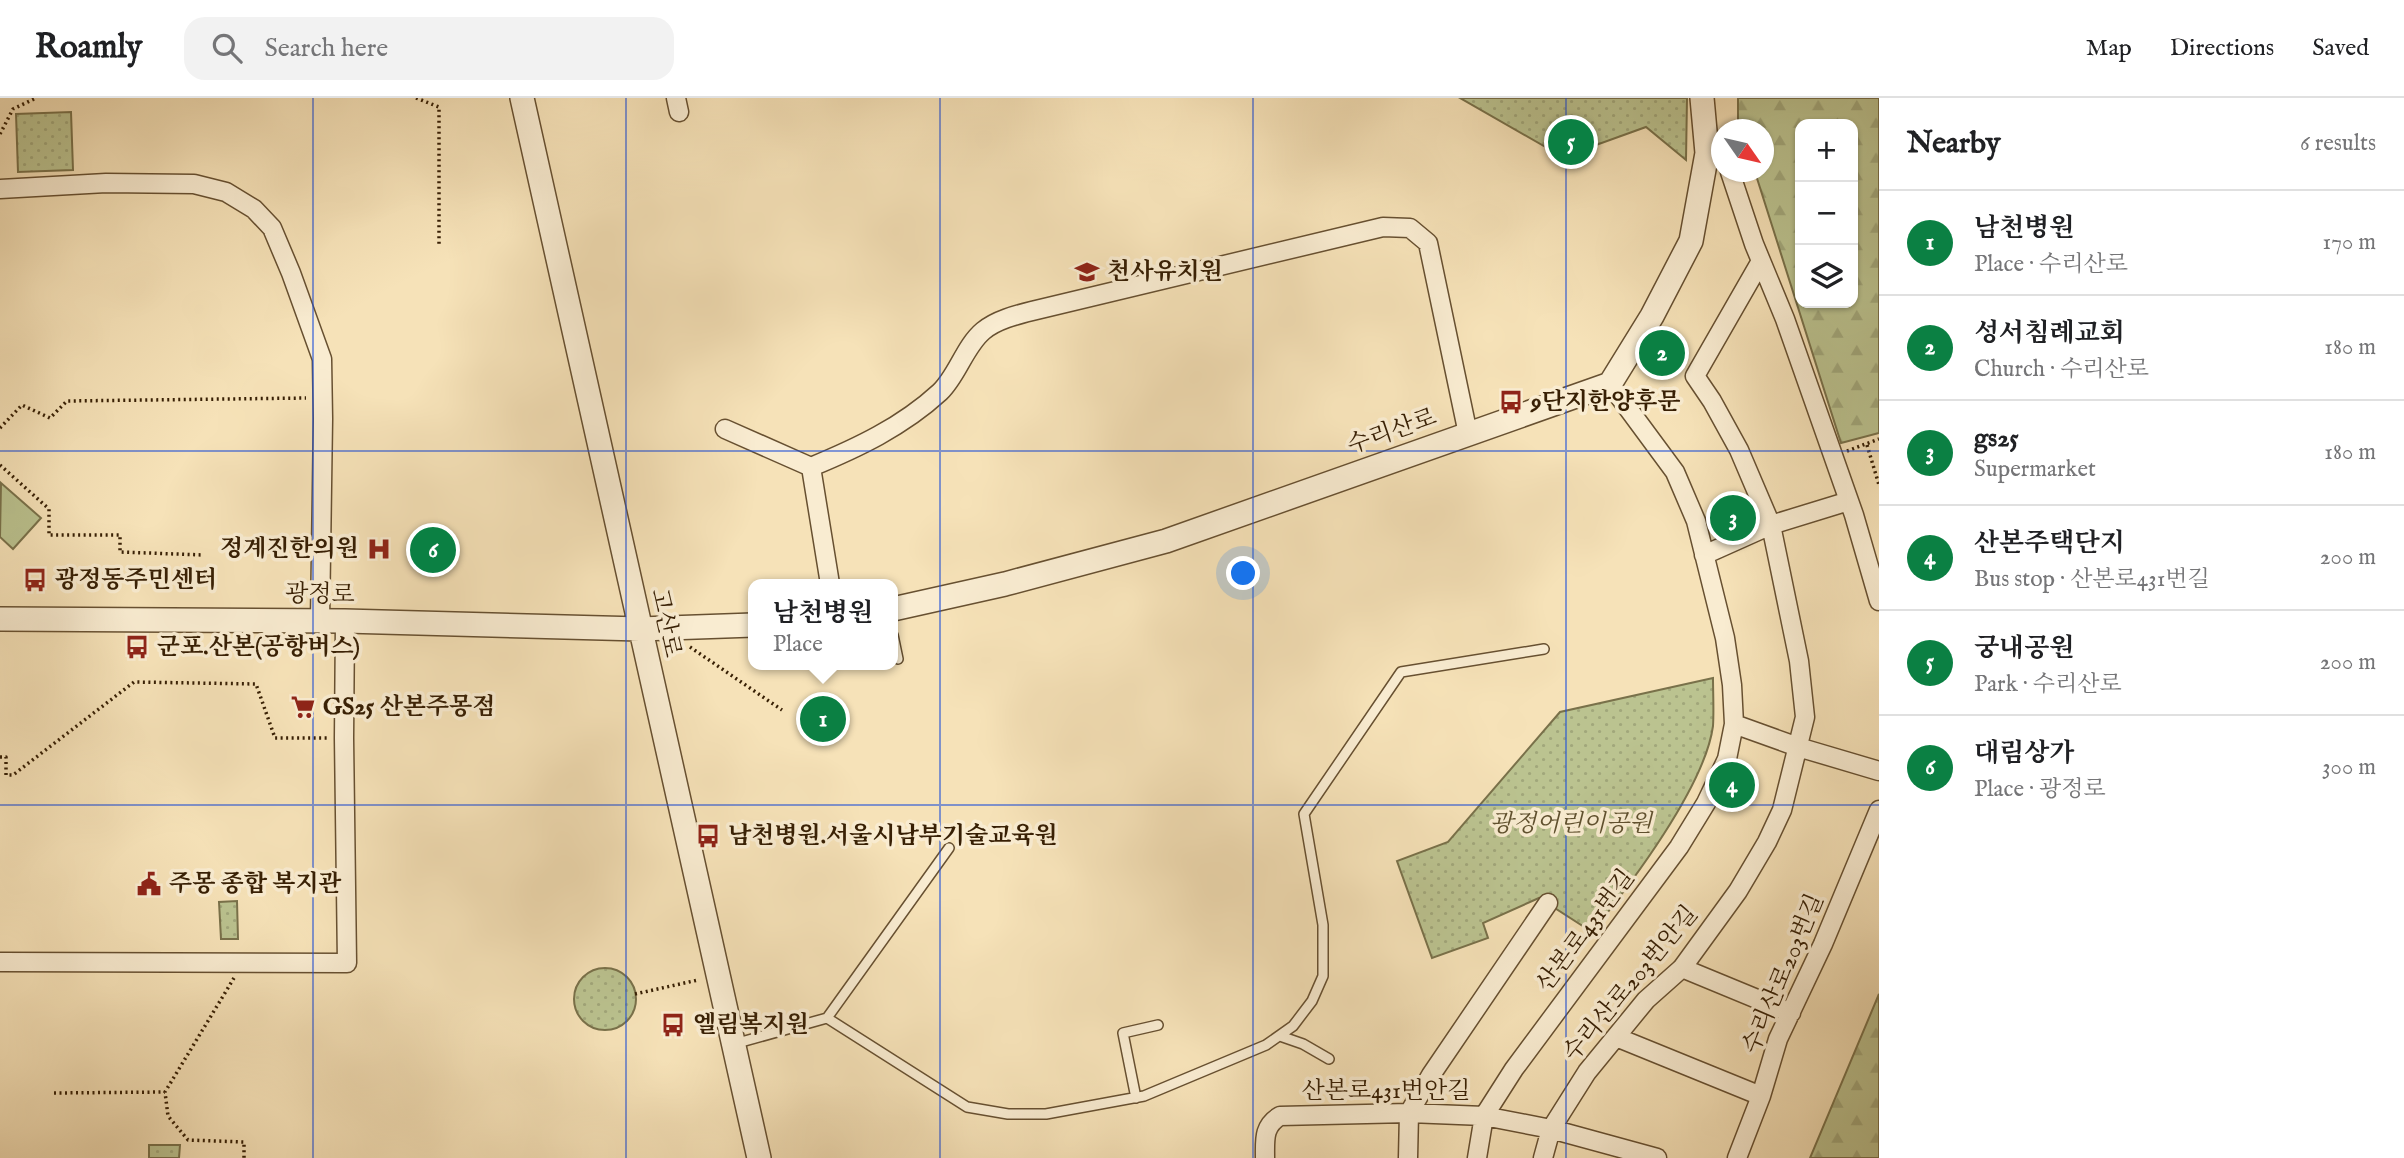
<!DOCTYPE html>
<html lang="en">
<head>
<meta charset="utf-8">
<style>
	:root { --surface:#fff; --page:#f2f2f2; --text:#202124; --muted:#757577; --line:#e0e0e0; --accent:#0b8043 }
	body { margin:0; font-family:"IM FELL English","Noto Serif KR",serif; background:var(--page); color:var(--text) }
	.controls { position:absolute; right:21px; top:21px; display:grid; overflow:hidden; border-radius:14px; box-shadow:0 2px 5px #0004 }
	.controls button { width:63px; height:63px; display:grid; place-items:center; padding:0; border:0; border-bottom:2px solid var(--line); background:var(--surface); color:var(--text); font:35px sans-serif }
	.compass { position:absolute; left:1711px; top:21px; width:63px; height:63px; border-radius:50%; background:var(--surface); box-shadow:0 2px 5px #0004; rotate:124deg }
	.you { position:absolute; left:1244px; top:476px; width:24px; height:24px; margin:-18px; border:5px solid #fff; border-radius:50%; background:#1a73e8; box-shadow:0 0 0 10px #1a73e833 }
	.badge { display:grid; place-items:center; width:46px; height:46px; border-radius:50%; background:var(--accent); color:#fff; font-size:23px; font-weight:700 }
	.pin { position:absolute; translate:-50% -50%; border:4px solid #fff; box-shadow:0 2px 7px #0006 }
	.popup { position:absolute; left:748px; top:481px; width:150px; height:91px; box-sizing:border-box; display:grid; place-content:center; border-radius:14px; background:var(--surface); filter:drop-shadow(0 2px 5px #0005); font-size:23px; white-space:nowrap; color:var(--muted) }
	.popup b { font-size:26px; color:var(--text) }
	.popup::after { content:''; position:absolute; left:50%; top:100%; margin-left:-14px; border:14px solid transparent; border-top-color:var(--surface) }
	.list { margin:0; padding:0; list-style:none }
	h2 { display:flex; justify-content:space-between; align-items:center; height:91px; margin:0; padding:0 28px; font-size:30px }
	h2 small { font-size:23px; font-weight:400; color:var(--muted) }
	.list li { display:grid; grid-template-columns:46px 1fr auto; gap:21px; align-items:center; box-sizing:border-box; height:105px; padding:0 28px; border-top:2px solid var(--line) }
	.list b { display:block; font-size:26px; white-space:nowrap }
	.list p { margin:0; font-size:23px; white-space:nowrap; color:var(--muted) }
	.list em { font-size:23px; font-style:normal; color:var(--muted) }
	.icon { flex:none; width:38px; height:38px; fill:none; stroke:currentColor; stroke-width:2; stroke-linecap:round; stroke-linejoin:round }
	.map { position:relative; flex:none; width:1879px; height:1060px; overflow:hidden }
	header { display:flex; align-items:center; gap:42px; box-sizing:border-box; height:98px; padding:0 35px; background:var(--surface); border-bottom:2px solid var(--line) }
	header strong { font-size:33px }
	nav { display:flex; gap:38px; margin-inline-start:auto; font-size:24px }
	.search { width:490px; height:63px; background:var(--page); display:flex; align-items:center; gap:18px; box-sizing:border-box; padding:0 24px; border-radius:21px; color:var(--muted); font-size:26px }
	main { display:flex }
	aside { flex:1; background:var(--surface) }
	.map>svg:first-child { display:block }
	.forest { fill:url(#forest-firs); stroke:#79714a; stroke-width:2; fill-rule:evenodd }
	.park { fill:url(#park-dots); stroke:#79714a; stroke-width:2 }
	.garden { fill:#bbc390; stroke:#79714a; stroke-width:2 }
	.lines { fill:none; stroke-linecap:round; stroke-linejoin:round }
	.service-casing { stroke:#675031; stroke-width:12 }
	.minor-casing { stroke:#675031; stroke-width:21 }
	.tertiary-casing { stroke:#675031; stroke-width:26 }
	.path { stroke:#371f04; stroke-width:3.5; stroke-dasharray:2 3.5; stroke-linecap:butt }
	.service { stroke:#f9ecd1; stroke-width:9 }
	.minor { stroke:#f9ecd1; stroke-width:18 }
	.tertiary { stroke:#f9ecd1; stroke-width:23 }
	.grid { fill:none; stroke:#1d4ed8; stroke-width:2; stroke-opacity:0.55 }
	.labels { text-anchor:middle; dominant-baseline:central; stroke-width:7; stroke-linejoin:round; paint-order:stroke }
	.poi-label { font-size:24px; font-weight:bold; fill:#371f04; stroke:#f9ecd1; text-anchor:start }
	.street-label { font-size:24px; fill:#371f04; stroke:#f9ecd1 }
	.park-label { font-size:24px; font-style:italic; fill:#5f502e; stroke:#f9ecd1 }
</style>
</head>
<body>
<header>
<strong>Roamly</strong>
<div class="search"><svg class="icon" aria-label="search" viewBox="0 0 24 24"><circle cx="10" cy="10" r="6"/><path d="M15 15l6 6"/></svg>Search here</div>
<nav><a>Map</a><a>Directions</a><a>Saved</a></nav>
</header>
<main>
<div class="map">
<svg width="1879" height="1060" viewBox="0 0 1879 1060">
	<defs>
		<pattern id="forest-firs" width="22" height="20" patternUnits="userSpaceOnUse" patternTransform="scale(1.75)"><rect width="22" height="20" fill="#bbc390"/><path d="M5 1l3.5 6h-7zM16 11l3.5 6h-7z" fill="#a1a77b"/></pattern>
		<pattern id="park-dots" width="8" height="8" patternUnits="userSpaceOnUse" patternTransform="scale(1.75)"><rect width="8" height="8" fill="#bbc390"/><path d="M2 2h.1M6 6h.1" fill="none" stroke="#a1a77b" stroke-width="1.8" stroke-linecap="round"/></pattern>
	</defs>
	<rect width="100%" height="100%" fill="#f6e2b8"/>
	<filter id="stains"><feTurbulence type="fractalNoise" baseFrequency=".00286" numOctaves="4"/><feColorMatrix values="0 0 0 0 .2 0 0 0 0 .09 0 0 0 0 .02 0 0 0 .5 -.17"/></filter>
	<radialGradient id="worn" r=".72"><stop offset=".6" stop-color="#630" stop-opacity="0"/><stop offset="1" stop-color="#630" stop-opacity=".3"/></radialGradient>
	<!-- forest -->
	<path class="forest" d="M1738 0H1879V335L1841 345 1755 74H1764V32L1741 31 1738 24ZM1800 26H1853V205H1800Z
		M1879 896V1060H1810Z"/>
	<!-- park -->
	<path class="park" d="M1460 0H1687L1686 62 1646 29 1563 59Z
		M71 14 73 72 18 74 16 16Z
		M1713 580C1713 595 1714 612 1713 628 1705 688 1631 786 1592 834L1539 800 1483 825 1488 840 1432 860 1397 763 1448 744 1560 614Z
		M237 803 238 841H221L219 804Z
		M574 901a31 31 0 1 1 62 0a31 31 0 1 1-62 0Z
		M149 1047H180L179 1060H149Z"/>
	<!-- garden -->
	<path class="garden" d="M1 385 41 420 13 451 0 439Z"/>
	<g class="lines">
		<!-- service casing -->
		<g class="service-casing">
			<path id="service" d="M893 537 898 561
				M827 920 949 750
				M1280 938 1303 946 1329 961
				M734 946 827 920 967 1009 1008 1016H1046L1144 998 1266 947 1293 928 1312 903 1323 878V827L1304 716 1401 574 1544 551
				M1136 1000 1123 935 1158 927"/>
		</g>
		<!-- minor casing -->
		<g class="minor-casing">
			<path id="minor" d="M676 0 679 14
				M1730 74 1754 146 1785 221 1854 417 1879 503
				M0 91 106 85 194 86 226 94 254 111 272 130 291 175 322 261 323 321 320 523
				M725 331 811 369
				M1704 457 1771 427 1849 403
				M830 486 811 369C857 350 902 329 940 294 957 278 965 248 983 233 996 222 1016 217 1032 213L1383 129 1410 130 1428 145 1468 336
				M1734 626 1798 649 1879 673
				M0 864 347 865 344 640 345 523
				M1682 870 1791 915
				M1616 939 1761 998
				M1265 1060C1265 1042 1263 1028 1280 1018L1409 1015 1484 1018 1551 1031 1657 1060
				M1408 1060 1409 1015 1431 977 1548 805
				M1477 1060 1484 1018 1514 971 1679 749 1706 705 1727 661 1734 626 1732 587 1725 540 1696 423 1675 374 1610 286
				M1543 1060 1551 1031 1587 974 1646 902 1682 870 1738 793 1767 744 1782 712 1805 619 1799 563 1771 427 1739 352 1712 303 1695 278 1761 163
				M1737 1060 1761 998 1778 941 1823 846 1879 712"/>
		</g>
		<!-- tertiary casing -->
		<g class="tertiary-casing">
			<path id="tertiary" d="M522 0 759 1060
				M893 511 1005 486 1166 443 1610 286 1652 218 1691 143 1707 55 1702 0
				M0 521 345 523 640 531 753 527"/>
		</g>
		<!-- path -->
		<path class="path" d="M416 0 439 9V147
			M0 36 13 11 36 0
			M0 330 22 307 50 320 67 303 306 300
			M1867 347 1879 387
			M1847 353 1879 341
			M0 367 49 411V437H120V454L204 457
			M690 549 782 612
			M0 659H6V677H13L134 584 256 586 275 640H328
			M234 880 165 994 168 1018 188 1042 244 1044V1060
			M635 896 698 882
			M54 995 165 994"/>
		<!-- service -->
		<use href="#service" class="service"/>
		<!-- minor -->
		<use href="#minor" class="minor"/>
		<!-- tertiary -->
		<use href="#tertiary" class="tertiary"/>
	</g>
	<!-- grid -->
	<path class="grid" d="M313 0V1060M626 0V1060M940 0V1060M1253 0V1060M1566 0V1060M0 353H1879M0 707H1879"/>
	<!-- icons -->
	<defs>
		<g id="school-bare" transform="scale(1.89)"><path d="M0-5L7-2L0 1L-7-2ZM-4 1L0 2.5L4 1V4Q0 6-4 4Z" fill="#8f2418" stroke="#f9ecd1" stroke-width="2.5" paint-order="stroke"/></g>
		<g id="bus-bare" transform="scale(1.89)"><path d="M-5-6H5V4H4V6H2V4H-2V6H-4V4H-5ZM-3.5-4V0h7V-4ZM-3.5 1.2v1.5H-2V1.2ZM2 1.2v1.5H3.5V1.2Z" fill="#8f2418" stroke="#f9ecd1" stroke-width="2.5" paint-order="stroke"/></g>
		<g id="hospital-bare" transform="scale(1.89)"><path d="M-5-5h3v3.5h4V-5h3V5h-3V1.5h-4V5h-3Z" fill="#8f2418" stroke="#f9ecd1" stroke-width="2.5" paint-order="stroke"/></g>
		<g id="supermarket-bare" transform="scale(1.89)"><path d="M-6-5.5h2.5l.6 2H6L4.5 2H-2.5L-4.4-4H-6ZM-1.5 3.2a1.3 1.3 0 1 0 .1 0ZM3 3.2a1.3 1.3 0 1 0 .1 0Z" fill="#8f2418" stroke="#f9ecd1" stroke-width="2.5" paint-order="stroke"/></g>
		<g id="civic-bare" transform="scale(1.89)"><path d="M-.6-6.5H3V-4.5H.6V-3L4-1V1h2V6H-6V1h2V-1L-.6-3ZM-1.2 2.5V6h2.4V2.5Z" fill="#8f2418" stroke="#f9ecd1" stroke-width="2.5" paint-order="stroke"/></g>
	</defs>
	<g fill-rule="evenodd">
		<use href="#school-bare" x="1087" y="174"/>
		<use href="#bus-bare" x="1511" y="304"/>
		<use href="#hospital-bare" x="379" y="451"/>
		<use href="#bus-bare" x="35" y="482"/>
		<use href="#bus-bare" x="137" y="549"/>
		<use href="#supermarket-bare" x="303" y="609"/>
		<use href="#bus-bare" x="708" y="738"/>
		<use href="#civic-bare" x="149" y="786"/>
		<use href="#bus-bare" x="673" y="927"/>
	</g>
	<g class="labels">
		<!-- poi labels -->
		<g class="poi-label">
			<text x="1107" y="174">천사유치원</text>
			<text x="1531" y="304">9단지한양후문</text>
			<text x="359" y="451" text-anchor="end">정계진한의원</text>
			<text x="55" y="482">광정동주민센터</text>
			<text x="157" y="549">군포.산본(공항버스)</text>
			<text x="323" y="609">GS25 산본주몽점</text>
			<text x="728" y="738">남천병원.서울시남부기술교육원</text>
			<text x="169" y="786">주몽 종합 복지관</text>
			<text x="693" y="927">엘림복지원</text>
		</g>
		<!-- street labels -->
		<g class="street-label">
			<text transform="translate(1392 334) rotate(-19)">수리산로</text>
			<text transform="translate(320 497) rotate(1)">광정로</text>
			<text transform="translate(665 525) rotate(78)">고산로</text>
			<text transform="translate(1586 833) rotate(-53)">산본로431번길</text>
			<text transform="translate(1784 876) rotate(-67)">수리산로203번길</text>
			<text transform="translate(1631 886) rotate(-50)">수리산로203번안길</text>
			<text x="1386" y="993">산본로431번안길</text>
		</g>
		<!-- park labels -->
		<g class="park-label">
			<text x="1571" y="726">광정어린이공원</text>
		</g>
	</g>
	<rect width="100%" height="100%" filter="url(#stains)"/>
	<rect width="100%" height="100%" fill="url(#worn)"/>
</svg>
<div class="controls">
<button>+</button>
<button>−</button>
<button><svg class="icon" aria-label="layers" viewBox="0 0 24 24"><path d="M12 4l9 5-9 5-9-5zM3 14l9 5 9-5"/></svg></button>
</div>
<svg class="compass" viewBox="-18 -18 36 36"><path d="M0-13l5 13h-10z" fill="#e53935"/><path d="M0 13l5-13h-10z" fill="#757577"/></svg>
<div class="you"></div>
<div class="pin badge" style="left:823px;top:621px">1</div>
<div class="popup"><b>남천병원</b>Place</div>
<div class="pin badge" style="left:1662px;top:255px">2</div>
<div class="pin badge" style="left:1733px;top:420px">3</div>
<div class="pin badge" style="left:1732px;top:687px">4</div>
<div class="pin badge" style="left:1571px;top:44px">5</div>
<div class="pin badge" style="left:433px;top:452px">6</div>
</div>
<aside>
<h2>Nearby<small>6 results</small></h2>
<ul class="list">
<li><span class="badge">1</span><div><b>남천병원</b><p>Place · 수리산로</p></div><em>170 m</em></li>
<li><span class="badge">2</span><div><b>성서침례교회</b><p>Church · 수리산로</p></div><em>180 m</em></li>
<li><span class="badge">3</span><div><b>gs25</b><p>Supermarket</p></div><em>180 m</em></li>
<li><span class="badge">4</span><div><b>산본주택단지</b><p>Bus stop · 산본로431번길</p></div><em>200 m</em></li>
<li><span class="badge">5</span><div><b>궁내공원</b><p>Park · 수리산로</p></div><em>200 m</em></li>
<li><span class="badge">6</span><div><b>대림상가</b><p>Place · 광정로</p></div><em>300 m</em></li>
</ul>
</aside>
</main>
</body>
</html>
